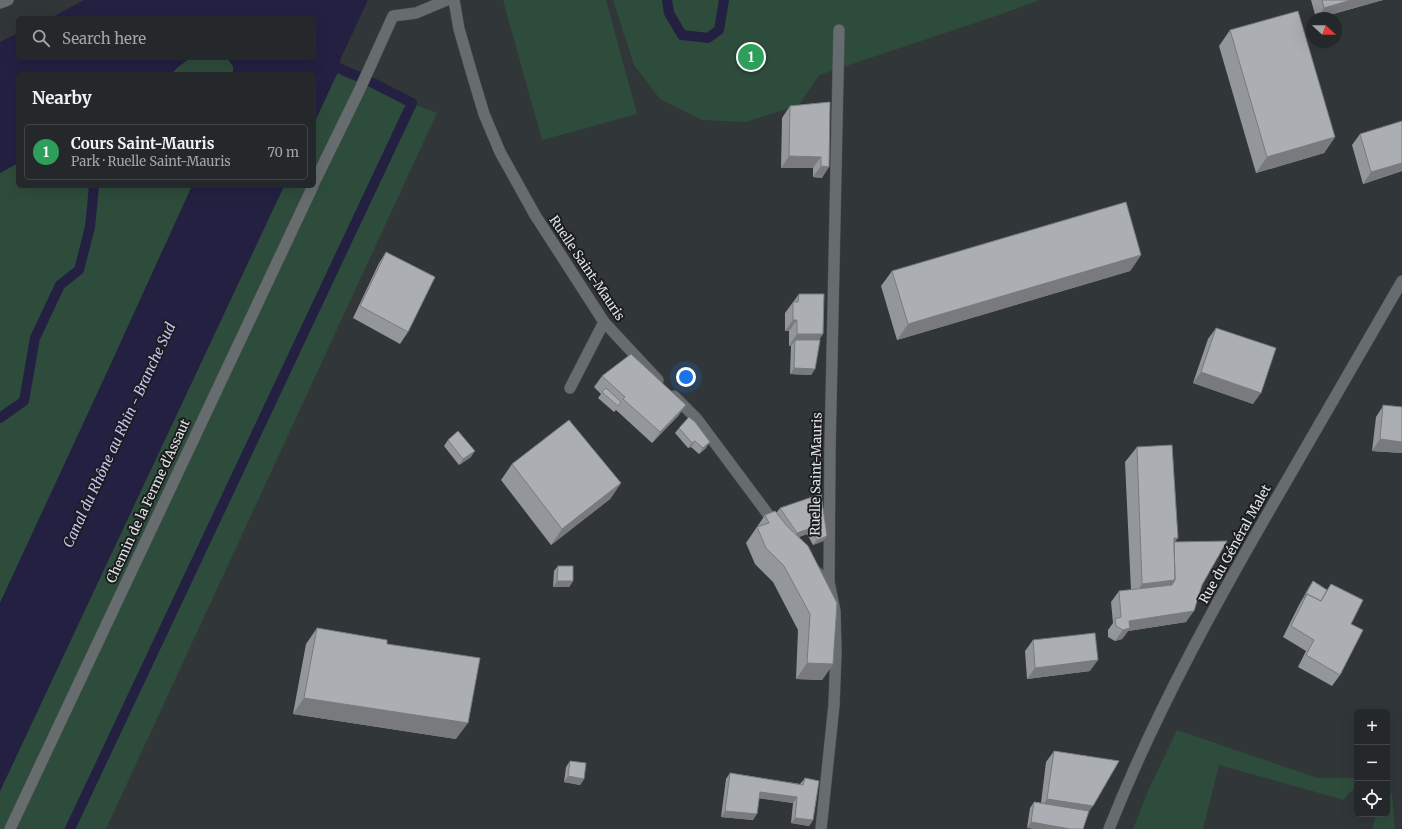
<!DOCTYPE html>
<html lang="en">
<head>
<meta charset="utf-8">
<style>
	:root { --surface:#25282b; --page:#2d3033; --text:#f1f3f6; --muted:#a3a6a9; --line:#424447; --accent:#d6ab8b }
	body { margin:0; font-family:Merriweather,serif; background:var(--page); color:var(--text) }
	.controls { position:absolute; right:12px; bottom:12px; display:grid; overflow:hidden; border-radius:6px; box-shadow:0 4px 16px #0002 }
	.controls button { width:36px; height:36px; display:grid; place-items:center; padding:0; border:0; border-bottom:1px solid var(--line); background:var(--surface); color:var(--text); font:20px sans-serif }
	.compass { position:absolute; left:1306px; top:12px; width:36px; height:36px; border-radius:50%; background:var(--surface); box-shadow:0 4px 16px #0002; rotate:111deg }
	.you { position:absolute; left:686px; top:377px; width:14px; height:14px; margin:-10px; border:3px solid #fff; border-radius:50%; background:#1a73e8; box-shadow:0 0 0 6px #1a73e833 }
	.badge { display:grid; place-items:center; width:26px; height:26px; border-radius:50%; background:var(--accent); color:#fff; font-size:13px; font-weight:700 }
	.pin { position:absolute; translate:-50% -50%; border:2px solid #fff; box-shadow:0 1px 4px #0006 }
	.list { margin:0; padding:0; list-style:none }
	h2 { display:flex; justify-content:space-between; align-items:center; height:52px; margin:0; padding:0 16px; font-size:17px }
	h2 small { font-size:13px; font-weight:400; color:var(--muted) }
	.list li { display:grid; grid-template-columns:26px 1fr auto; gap:12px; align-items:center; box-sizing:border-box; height:56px; margin:0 8px 8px; padding:0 8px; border:1px solid var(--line); border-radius:6px }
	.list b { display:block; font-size:15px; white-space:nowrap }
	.list p { margin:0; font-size:13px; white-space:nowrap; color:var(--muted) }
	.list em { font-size:13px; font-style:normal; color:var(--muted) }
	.icon { flex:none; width:22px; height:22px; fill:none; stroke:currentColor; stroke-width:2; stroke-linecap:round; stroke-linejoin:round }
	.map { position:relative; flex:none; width:1402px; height:829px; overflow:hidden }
	.search { position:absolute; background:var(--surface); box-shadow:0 4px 16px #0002; left:16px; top:16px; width:300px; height:44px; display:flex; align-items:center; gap:10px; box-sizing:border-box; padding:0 14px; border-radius:6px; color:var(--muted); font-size:15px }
	.panel { position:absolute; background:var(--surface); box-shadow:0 4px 16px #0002; left:16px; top:72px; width:300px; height:116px; border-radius:6px }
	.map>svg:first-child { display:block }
	.green { fill:#2e4c3c }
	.water { fill:#232042 }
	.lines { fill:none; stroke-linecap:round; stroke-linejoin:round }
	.stream { stroke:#232042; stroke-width:10 }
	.service-casing { stroke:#4d5254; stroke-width:12 }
	.minor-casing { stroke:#4d5254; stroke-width:12 }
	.tertiary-casing { stroke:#4d5254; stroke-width:12 }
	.service { stroke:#676d6f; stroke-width:11 }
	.minor { stroke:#676d6f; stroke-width:11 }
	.tertiary { stroke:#676d6f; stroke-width:11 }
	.wall { fill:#93969b }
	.shaded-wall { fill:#787a7e }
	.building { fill:#abafb4; stroke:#787a7e }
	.labels { text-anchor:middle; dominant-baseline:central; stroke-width:4; stroke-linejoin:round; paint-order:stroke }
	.street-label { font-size:13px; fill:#e2e5e7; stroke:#1b1d1e }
	.water-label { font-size:14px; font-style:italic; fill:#c3c3f7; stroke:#1b1d1e }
</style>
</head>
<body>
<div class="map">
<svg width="1402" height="829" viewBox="0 0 1402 829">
	<rect width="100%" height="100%" fill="#313639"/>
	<!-- green -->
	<path class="green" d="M503 0H606L637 114 542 140Z
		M613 0H1040L996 16 819 75 799 105 746 122 702 120 660 99 634 65Z
		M190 58H227L233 66V74H171L178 67Z
		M337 74 437 113 106 829H0V791L284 186H314V123Z
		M18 163V186H192L109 368 0 603V173Z
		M1177 730 1317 778H1357V788C1351 791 1347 794 1344 800L1219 765 1203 829H1133L1148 791Z
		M1392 793 1395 829H1372L1376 814H1387V794Z"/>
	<!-- water -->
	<path class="water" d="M84 0H368L341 58 337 74 314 123V74H233V66L227 58H314V18H51Z
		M18 33V58H190L178 67 171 74H18V163L0 173V42Z
		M192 186H284L0 791V603L109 368Z"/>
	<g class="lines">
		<!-- stream -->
		<path class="stream" d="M667 0 669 13 682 35 708 38 719 30 724 0
			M0 418 24 401 35 338 60 285 79 270 90 227 94 186
			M70 829 412 103 373 83 314 57"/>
		<!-- service casing -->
		<g class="service-casing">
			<path id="service" d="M570 388 604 322"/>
		</g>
		<!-- minor casing -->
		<g class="minor-casing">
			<path id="minor" d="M454 0 459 29 472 74 484 114 500 152 535 215 604 322 658 380
				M0 3 8 0
				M314 183 359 91 393 16 416 13 447 0
				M674 396 697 419 776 525
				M813 569 829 582 835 611 836 652 834 705 821 829
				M829 582 830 450 839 30
				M10 829 313 186"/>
		</g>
		<!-- tertiary casing -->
		<g class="tertiary-casing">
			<path id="tertiary" d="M1109 829C1156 710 1219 597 1283 487 1323 418 1362 349 1402 281"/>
		</g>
		<!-- service -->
		<use href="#service" class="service"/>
		<!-- minor -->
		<use href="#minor" class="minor"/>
		<!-- tertiary -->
		<use href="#tertiary" class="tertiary"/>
	</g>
	<!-- wall -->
	<path class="wall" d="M1311 0H1383L1319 18H1316Z
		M1230 30 1335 137 1324 153 1256 173 1219 46Z
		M830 102 822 178 813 177V168H781L782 118 790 106Z
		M1360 134 1402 171 1363 184 1352 145Z
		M386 252 408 332 400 344 353 318 379 263Z
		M1141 255 1130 271 897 340 881 286 892 271Z
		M799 294 820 340 815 369 811 375 790 374 791 346H789V331H785V313Z
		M1216 328 1253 404 1193 383 1208 339Z
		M602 376 686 405 678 416 652 443 616 410 614 412 598 398 601 394 594 387Z
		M1383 406 1402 407V453L1372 451 1376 417Z
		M679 428 706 448 699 454 691 447 688 448 675 433Z
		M448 440 471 457 459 465 444 446Z
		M1137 447 1178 538 1174 542 1202 585 1186 622 1128 631 1122 639 1115 641 1108 637V630L1113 623 1111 602 1119 591 1131 590 1125 462Z
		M512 464 621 483 610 499 551 545 501 480Z
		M780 508 827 536 823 541 813 545 807 534 799 537 833 664 822 680 796 679 798 630 773 582 755 564 746 543 765 515 777 512Z
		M558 566 573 581 569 587H553L554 571Z
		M1313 581 1327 590 1331 584 1351 624 1340 675 1332 686 1298 667 1306 651 1283 637 1299 605 1309 587Z
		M317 628 387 644 456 739 293 714 306 644Z
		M1033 640 1090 671 1027 679 1025 651Z
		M1054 751 1119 761 1027 828 1030 808 1034 802 1041 803 1046 762Z
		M570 761 584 779 580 785 564 782 566 767Z
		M730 773 800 784 805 778 813 820 809 826 791 823 793 803 759 798 753 820 721 817 726 779Z"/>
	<!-- shaded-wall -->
	<path class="shaded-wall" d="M1351 0H1383L1319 18H1317L1324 8Z
		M1335 137 1324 153 1256 173 1267 157Z
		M789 156 821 157 813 168H781Z
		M1402 163V171L1363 184 1371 172Z
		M821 166 829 167 822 178 813 177Z
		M1141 255 1130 271 897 340 908 324Z
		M793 320H797L789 331H785Z
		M797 334H823L816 345 795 340 791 346H789Z
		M794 368 815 369 811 375 790 374Z
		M1201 372 1261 393 1253 404 1193 383Z
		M686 405 678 416 652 443 660 432Z
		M1380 439 1402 442V453L1372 451Z
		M695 441 691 447 688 448 692 443Z
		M710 442 706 448 699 454 703 448Z
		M475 451 471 457 459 465 463 459Z
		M621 483 610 499 551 545 562 529Z
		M811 528 807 534 793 539 797 533Z
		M827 536 823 541 813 545 817 540Z
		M1174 538H1178L1171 547Z
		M1175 580 1164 596 1131 600 1142 584Z
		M557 581H573L569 587H553Z
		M1194 611 1186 622 1128 631 1122 639 1115 641 1129 621Z
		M1098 660 1090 671 1027 679 1035 668Z
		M807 663 833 664 822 680 796 679Z
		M304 698 468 723 456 739 293 714Z
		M568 776 584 779 580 785 564 782Z
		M760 792 797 797 793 803 756 798Z
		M1047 799 1093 806 1085 817 1040 810Z
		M725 811 757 814 753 820 721 817Z
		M795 818 813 820 809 826 791 823Z
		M1031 822 1070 829H1033L1027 828Z"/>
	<!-- building -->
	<path class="building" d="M1322 0H1351L1324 8Z
		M1298 11 1335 137 1267 157 1230 30Z
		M830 102 829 167 821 166V157L789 156 790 106Z
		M1402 121V163L1371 172 1360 134Z
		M1126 202 1141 255 908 324 892 271Z
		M386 252 435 277 408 332 360 306Z
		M799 294H824L823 334H797V320H793V302H798Z
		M1216 328 1276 348 1261 393 1201 372Z
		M795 340H820L815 369 794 368Z
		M631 354 686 405 660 432 623 399 625 397 602 376Z
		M606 388 621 402 618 406 602 392Z
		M1383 405 1402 407V442L1380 439Z
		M689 417 695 422 710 442 703 448 695 441 692 443 679 428Z
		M569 420 621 483 562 529 512 464Z
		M458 431 475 451 463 459 448 440Z
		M1172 445 1178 538H1174L1175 580 1142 584 1137 447Z
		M821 494 827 536 817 540 811 528 797 533 780 508Z
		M775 511 787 526 808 546 837 603 833 664 807 663 810 614 784 566 766 548 757 527 769 523 765 515Z
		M1227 541 1202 585 1194 611 1129 621 1130 628 1123 630 1116 626 1115 619 1121 617 1119 591 1172 585 1175 580 1174 542Z
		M558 566H573V581H557Z
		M1313 581 1327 590 1321 601 1307 594 1303 599Z
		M1331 584 1363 600 1351 624 1363 630 1340 675 1306 655 1314 640 1291 626 1307 594 1321 601Z
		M317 628 387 640V644L480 658 468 723 304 698Z
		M1095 633 1098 660 1035 668 1033 640Z
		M1054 751 1119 761 1093 806 1047 799Z
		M570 761 586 763 584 779 568 776Z
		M730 773 803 785 805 778 819 781 813 820 795 818 797 797 760 792 757 814 725 811Z
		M1034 802 1089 811 1083 829H1070L1031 822Z"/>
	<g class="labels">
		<!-- street labels -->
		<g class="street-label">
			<text transform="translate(587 268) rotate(56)">Ruelle Saint-Mauris</text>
			<text transform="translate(816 474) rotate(-89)">Ruelle Saint-Mauris</text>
			<text transform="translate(148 501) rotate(-65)">Chemin de la Ferme d'Assaut</text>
			<text transform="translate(1235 544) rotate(-61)">Rue du Général Malet</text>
		</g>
		<!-- water labels -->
		<g class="water-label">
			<text transform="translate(119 435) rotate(-65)">Canal du Rhône au Rhin - Branche Sud</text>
		</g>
	</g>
</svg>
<div class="controls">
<button>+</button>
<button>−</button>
<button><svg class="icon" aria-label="locate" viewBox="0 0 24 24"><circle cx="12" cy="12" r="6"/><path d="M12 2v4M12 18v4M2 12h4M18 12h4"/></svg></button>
</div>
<svg class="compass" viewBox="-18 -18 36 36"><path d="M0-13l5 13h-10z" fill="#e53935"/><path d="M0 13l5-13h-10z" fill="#a3a6a9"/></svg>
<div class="you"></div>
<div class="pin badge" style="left:751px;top:57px;background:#2e9e5b">1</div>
<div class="search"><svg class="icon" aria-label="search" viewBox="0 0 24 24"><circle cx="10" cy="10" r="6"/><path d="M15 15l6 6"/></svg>Search here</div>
<section class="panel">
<h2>Nearby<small></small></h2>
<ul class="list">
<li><span class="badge" style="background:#2e9e5b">1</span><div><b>Cours Saint-Mauris</b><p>Park · Ruelle Saint-Mauris</p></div><em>70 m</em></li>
</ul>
</section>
</div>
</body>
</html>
